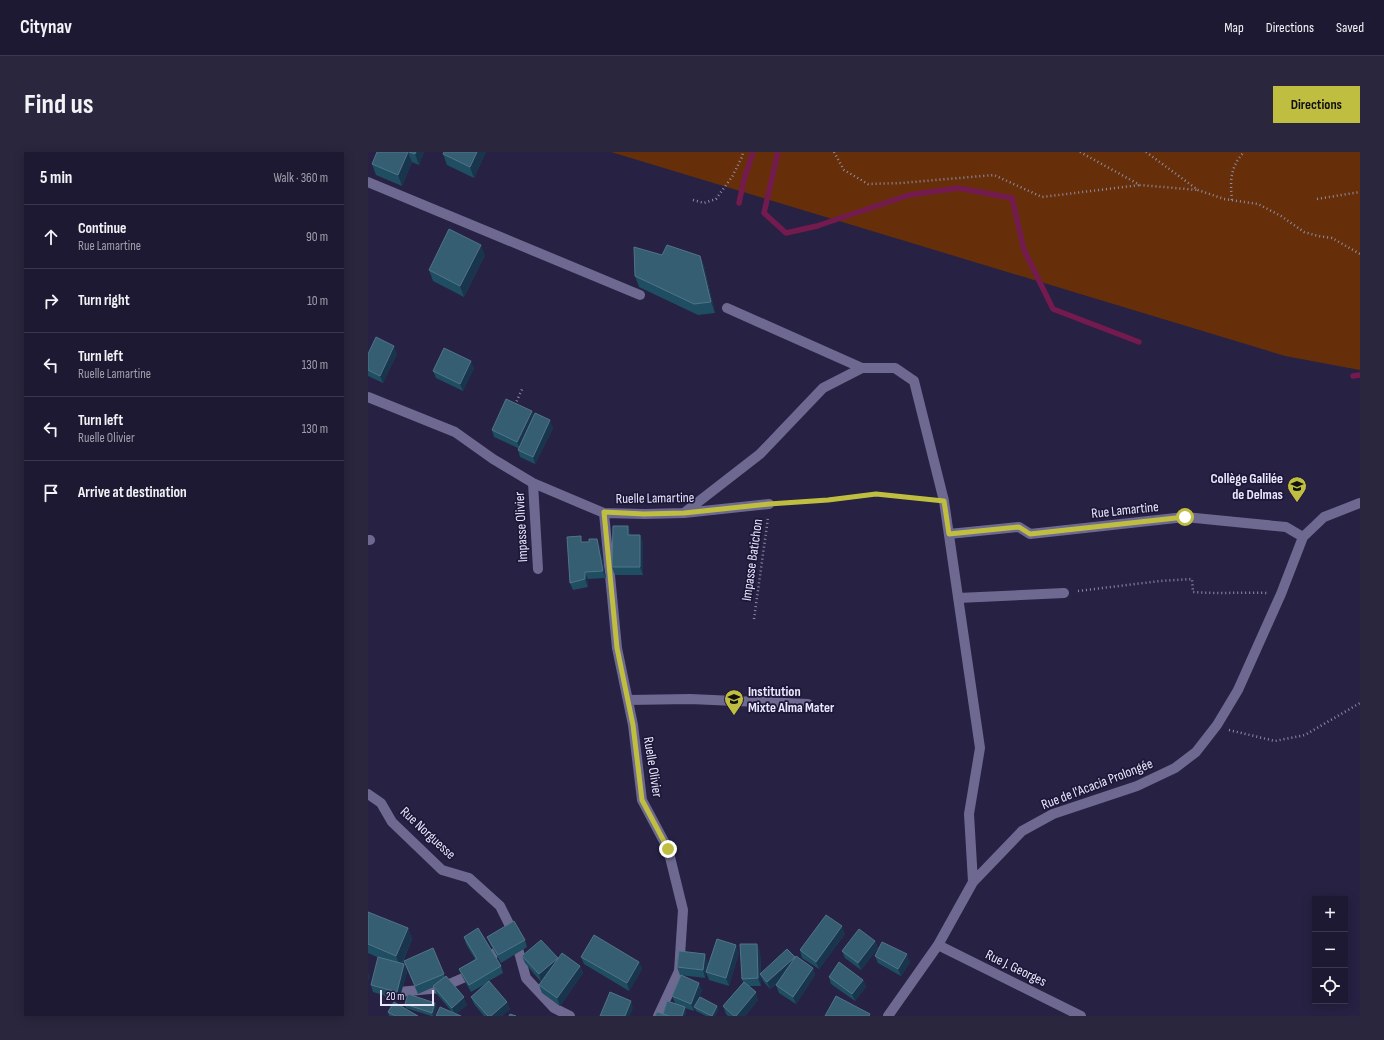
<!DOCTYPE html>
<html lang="en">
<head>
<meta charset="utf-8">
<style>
	:root { --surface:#1d1932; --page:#2a263e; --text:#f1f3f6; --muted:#a0a0ac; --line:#3b384d; --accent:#bfbe41 }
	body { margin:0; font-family:"Sofia Sans Condensed",sans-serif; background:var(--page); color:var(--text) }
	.controls { position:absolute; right:12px; bottom:12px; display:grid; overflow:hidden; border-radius:0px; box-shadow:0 2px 10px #0003 }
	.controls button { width:36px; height:36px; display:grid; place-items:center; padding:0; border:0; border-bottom:1px solid var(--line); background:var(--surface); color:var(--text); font:20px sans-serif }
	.scale { position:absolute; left:12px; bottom:10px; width:54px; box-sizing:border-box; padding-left:4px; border:2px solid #e8e7fd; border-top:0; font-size:11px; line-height:14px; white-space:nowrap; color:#e8e7fd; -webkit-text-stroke:3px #1d1738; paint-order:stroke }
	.stop { position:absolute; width:12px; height:12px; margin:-9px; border:3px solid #bfbe41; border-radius:50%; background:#fff }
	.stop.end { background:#bfbe41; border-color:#fff; box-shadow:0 1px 4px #0008 }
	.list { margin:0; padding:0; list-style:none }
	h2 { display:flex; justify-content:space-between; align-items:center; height:52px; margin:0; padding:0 16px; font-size:17px }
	h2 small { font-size:13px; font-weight:400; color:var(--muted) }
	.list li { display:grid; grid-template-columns:26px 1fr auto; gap:12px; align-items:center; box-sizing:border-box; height:64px; padding:0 16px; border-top:1px solid var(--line) }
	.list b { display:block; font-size:15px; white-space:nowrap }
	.list p { margin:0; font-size:13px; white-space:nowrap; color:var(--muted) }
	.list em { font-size:13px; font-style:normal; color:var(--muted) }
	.icon { flex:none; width:22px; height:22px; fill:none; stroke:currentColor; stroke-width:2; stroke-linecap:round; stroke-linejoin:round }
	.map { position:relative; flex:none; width:992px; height:864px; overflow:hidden; border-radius:0px }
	header { display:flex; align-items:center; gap:24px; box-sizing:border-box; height:56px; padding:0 20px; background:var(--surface); border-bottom:1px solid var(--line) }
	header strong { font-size:19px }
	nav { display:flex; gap:22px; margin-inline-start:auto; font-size:14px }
	.intro { display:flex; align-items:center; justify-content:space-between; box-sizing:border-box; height:96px; padding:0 24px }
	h1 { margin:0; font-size:28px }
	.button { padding:10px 18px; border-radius:0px; background:var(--accent); color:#111; font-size:14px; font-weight:700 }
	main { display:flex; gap:24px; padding:0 24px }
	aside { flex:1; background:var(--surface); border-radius:0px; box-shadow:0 2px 10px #0003 }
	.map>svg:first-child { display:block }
	.green { fill:#662f0a }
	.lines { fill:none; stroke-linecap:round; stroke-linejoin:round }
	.stream { stroke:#731a4e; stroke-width:5.5 }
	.path { stroke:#908da8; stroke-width:2.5; stroke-dasharray:1 3; stroke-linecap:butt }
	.minor { stroke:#6d6990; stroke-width:10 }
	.wall { fill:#1f4e62 }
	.shaded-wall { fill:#19354e }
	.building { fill:#355e72; stroke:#517488 }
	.route { stroke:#bfbe41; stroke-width:5 }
	.labels { text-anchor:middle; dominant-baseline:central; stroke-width:3.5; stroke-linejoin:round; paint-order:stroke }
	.poi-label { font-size:14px; font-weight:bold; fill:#e8e7fd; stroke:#1d1738; text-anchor:end }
	.street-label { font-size:14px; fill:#e8e7fd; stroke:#1d1738 }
</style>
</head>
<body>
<header>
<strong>Citynav</strong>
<nav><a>Map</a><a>Directions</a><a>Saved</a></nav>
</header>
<div class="intro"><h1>Find us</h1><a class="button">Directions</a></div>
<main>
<aside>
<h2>5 min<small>Walk · 360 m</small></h2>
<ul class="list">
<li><svg class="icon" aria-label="ahead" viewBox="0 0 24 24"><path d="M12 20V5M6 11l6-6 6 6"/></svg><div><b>Continue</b><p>Rue Lamartine</p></div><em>90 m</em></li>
<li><svg class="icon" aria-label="right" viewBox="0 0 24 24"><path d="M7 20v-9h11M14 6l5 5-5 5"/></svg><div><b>Turn right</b></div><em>10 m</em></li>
<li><svg class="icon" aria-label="left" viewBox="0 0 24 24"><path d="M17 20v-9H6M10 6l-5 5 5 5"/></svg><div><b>Turn left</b><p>Ruelle Lamartine</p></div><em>130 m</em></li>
<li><svg class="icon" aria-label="left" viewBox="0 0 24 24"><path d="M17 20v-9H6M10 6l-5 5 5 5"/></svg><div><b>Turn left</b><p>Ruelle Olivier</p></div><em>130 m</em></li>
<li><svg class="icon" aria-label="arrive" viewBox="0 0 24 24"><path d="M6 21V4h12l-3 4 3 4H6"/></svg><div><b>Arrive at destination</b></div></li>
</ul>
</aside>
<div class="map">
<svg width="992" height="864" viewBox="0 0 992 864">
	<rect width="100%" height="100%" fill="#272143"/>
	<!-- green -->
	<path class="green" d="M243 0H992V218L917 204Z"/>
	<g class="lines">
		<!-- stream -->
		<path class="stream" d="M410 0 396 61 418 81 449 74 541 43 590 36 644 46 656 98 685 157 771 190
			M371 51 376 28 385 0
			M985 224 992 223"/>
		<!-- path -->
		<path class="path" d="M466 0 476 18 500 32 533 31 626 23 674 45 772 33
			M712 0 772 33 830 38
			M778 0 830 38 856 47 890 52 913 64 936 80 950 84 964 86 992 102
			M949 47 992 40
			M325 48 336 51 348 47 364 25 374 5 375 0
			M864 48C862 29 862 15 876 0
			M147 253 155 235
			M413 351 460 348 508 341 561 347
			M710 439 792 429 824 427 825 440C850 442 874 440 899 441
			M386 467 400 366
			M861 578 907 589 937 583 992 551"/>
		<!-- minor -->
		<path class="minor" d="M0 30 272 143
			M359 156 494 216
			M0 245 87 280 125 307 165 331 236 361 277 362 316 361 401 352
			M165 331 170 417
			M236 361 249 496 265 573 274 648 300 697 315 758 311 819 290 864
			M316 361 392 302 455 236 494 216H527L546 229 576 349 612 596 601 662 605 730
			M581 382 651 375 662 382 817 365 918 375 935 385
			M0 388H2
			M590 446 696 441
			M260 548 322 547 440 552
			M0 642 13 651 24 670 74 718 101 726 132 754 146 782 158 826 186 856 202 864
			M570 793 713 864
			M21 841 72 836 102 823 137 792
			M520 864 570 793 605 730 654 679 685 662 769 634 807 616 828 600 849 573 870 538 913 442 935 385 956 365 992 351"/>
	</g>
	<!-- wall -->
	<path class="wall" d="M9 0H56L51 13 44 10 34 34 8 23 4 12Z
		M118 0 106 26 79 13 75 2Z
		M117 103 96 145 65 129 61 118Z
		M294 103 332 104 336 114 347 161 330 163 271 135 267 124Z
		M0 202H29L15 231 0 224Z
		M106 216 95 239 68 226 65 219Z
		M164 259 166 264 185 276 167 312 152 305 150 298V296L126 285 124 278Z
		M263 382V383H272L275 391V423H247L244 415Z
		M215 390 232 394 238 426 220 427V435L205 438 202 431Z
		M0 760 40 776 44 787 34 812H36L39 820 31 848 5 840 3 833 11 806 0 801Z
		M477 782 451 817 434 806 432 798Z
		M96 785 133 814 135 821 121 829 142 857 134 864H116L106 852 103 845 119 831 103 840 94 824 91 817 107 807 98 792Z
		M119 785 157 788 159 795 133 811 122 792Z
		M507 789 510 796 493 818 477 806 474 799Z
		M65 796 77 825 99 853 88 862 84 860 68 841 66 835 50 842 36 809Z
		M392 799 393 821 427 806 445 816 447 823 428 852 411 841 408 833 411 830 402 837 395 829 393 824V834H380L390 848 377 864H360L358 862 355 854 375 831 374 827Z
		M371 800 361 834 341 828 338 820 337 826 312 823 309 815 340 810 338 820Z
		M154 804 190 806V807L212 814 215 821 192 854 174 841 171 833 173 830 157 811Z
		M507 804 542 810 533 824 510 811Z
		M213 805 271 810 274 817 261 839 216 812Z
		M461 825 495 828 498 835 487 849 463 832Z
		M334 838 329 850 349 854 350 858 347 864H338L328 859 327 856 326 859 317 856 318 859 317 864H287L295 862 307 851 304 844Z
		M67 851 69 855 66 864H63L38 856 37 852Z
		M20 860 50 864H21Z"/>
	<!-- shaded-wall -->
	<path class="shaded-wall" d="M40 0 44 10 34 34 30 23Z
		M48 0H56L51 13 47 2Z
		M109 0H118L106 26 102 15Z
		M113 93 117 103 96 145 92 134Z
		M332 104 336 114 347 161 343 150Z
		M26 194 29 202 15 231 12 224Z
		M103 209 106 216 95 239 92 232Z
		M164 259 167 267 152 297 149 290Z
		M182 268 185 276 167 312 165 305Z
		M260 374 263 382V391L260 383Z
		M272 383 275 391V423L272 415Z
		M229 387 232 394 238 426 235 419Z
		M217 420 220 427V435L217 427Z
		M474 774 477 782 451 817 448 810Z
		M40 776 44 787 32 815 28 804Z
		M507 789 510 796 493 818 490 811Z
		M389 792 392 799 393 822H392L393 824V834L390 826Z
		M368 793 371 800 361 834 358 826Z
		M337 802 340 810 337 826 335 818Z
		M539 802 542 810 533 824 530 817Z
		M427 805 429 813 402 837 399 830Z
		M190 806 192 814 173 830 171 822Z
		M271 810 274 817 261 839 259 831Z
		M36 812 39 820 31 848 29 840Z
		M212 814 215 821 192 854 189 846Z
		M445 816 447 823 428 852 425 845Z
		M0 820 2 825 0 829Z
		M495 828 498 835 487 849 484 842Z
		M331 831 334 838 326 859 323 852Z
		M388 840 390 848 377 864H368Z
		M96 845 99 853 87 863 84 856Z
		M263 849 265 856 262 864H257Z
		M139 850 142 857 134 864H123Z
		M67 851 69 855 66 864H65L64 861Z
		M349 854 350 858 347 864H344Z
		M317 855 318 859 317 864H314Z"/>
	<!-- building -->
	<path class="building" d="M9 0H40L30 23 4 12Z
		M41 0H48L47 2Z
		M76 0H109L102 15 75 2Z
		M81 77 113 93 92 134 61 118Z
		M299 93 332 104 343 150 326 152 267 124 266 95 294 103Z
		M8 185 26 194 12 224 0 218V202Z
		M76 196 103 209 92 232 65 219Z
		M138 247 164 259 149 290 124 278Z
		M167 261 182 268 165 305 150 298Z
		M245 374H260V383H272V415H244Z
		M213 384V390H221V387H229L235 419 217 420V427L202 431 199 385Z
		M0 760 40 776 28 804 0 792Z
		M458 763 474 774 448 810 432 798Z
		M146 769 157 788 130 803 119 785Z
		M110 776 133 814 101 833 91 817 109 807 96 785Z
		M491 777 507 789 490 811 474 799Z
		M226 783 271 810 259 831 213 805Z
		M349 787 368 793 358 826 338 820Z
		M173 788 190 806 171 822 154 804Z
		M514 790 539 802 530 817 507 804Z
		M372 792H389L390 826 374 827Z
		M65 796 76 822 47 834 36 809Z
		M419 797 427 805 399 830 392 822Z
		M311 799 337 802 335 818 309 815Z
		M194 801 212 814 189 846 171 833Z
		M428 804 445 816 425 845 408 833Z
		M10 805 36 812 29 840 3 833Z
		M471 810 495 828 484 842 461 825Z
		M313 823 331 831 323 852 304 844Z
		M78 824 96 845 84 856 65 834Z
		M121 829 139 850 123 864H120L103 845Z
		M376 830 388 840 368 864H366L355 854Z
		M242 840 263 849 257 864H232Z
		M40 842 67 851 64 861 37 852Z
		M468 844 502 862 501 864H457Z
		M332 845 349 854 344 864 326 855Z
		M299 849 317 855 314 864H301L295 862Z
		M26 850 50 864H27L20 860Z
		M72 855 93 864H68Z
		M289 860 301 864H287Z
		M142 862 148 864H141Z"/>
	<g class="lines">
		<!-- route -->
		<path class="route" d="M300 697 274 648 265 573 249 496 236 360 276 362 316 361 401 352 460 348 508 342 576 349 581 382 651 375 662 382 817 365"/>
	</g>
	<!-- icons -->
	<defs>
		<g id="school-pin" transform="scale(1)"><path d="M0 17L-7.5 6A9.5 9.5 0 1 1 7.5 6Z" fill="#bfbe41" stroke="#1d1738"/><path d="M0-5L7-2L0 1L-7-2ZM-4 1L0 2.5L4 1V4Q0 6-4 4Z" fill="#111"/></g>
	</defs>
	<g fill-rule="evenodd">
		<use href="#school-pin" x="929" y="334"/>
		<use href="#school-pin" x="366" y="547"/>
	</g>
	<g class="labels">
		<!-- poi labels -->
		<g class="poi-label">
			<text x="915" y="326">Collège Galilée<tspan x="915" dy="16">de Delmas</tspan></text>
			<text x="380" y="539" text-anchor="start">Institution<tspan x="380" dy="16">Mixte Alma Mater</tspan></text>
		</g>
		<!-- street labels -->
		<g class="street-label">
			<text transform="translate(287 346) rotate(-1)">Ruelle Lamartine</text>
			<text transform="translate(757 358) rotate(-6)">Rue Lamartine</text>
			<text transform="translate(153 375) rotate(-93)">Impasse Olivier</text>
			<text transform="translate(384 408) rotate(-82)">Impasse Batichon</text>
			<text transform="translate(285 615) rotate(81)">Ruelle Olivier</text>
			<text transform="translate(729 632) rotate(-21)">Rue de l'Acacia Prolongée</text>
			<text transform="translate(60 681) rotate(43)">Rue Norguesse</text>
			<text transform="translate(648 816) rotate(26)">Rue J. Georges</text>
		</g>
	</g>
</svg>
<div class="controls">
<button>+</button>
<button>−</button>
<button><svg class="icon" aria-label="locate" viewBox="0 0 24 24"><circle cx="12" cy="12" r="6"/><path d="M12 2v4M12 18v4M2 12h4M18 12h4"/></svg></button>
</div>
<div class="scale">20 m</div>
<div class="stop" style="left:817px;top:365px"></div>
<div class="stop end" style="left:300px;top:697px"></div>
</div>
</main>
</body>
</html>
